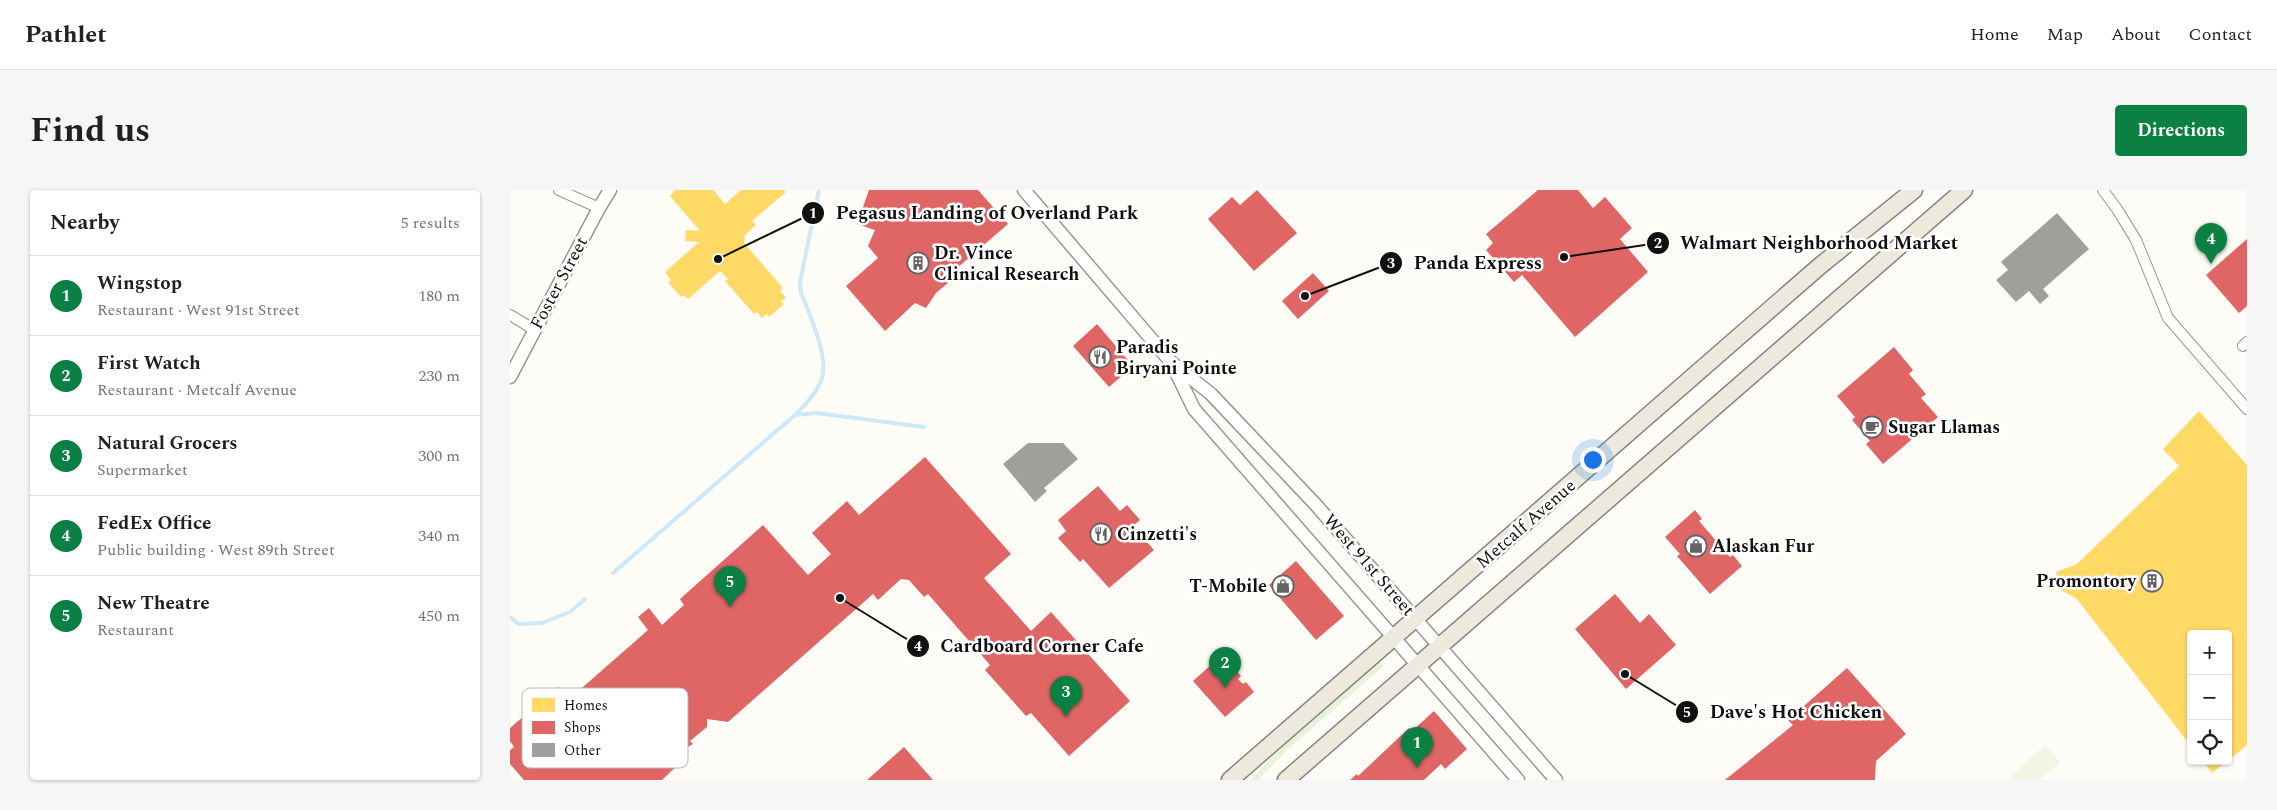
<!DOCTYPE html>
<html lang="en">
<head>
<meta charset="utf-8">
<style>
	:root { --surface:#fff; --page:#f6f6f6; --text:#202124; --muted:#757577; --line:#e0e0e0; --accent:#0b8043 }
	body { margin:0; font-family:Spectral,serif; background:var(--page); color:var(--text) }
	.controls { position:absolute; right:15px; bottom:15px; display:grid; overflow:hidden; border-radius:5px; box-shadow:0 1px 4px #0004 }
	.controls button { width:45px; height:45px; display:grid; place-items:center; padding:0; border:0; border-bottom:1px solid var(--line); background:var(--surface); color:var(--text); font:25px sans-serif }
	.you { position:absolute; left:1082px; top:269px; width:18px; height:18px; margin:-12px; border:4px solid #fff; border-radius:50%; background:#1a73e8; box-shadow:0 0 0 8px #1a73e833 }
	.badge { display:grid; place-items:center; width:32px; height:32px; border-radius:50%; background:var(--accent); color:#fff; font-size:16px; font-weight:700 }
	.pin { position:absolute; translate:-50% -41px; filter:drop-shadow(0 1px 2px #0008) }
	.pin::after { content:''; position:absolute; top:26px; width:18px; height:15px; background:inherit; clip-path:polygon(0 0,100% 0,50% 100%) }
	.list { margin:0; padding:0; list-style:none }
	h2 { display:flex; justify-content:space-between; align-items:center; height:65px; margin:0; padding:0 20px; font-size:21px }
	h2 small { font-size:16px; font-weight:400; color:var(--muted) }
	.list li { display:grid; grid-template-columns:32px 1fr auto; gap:15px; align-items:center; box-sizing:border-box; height:80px; padding:0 20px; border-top:1px solid var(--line) }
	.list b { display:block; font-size:19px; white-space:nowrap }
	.list p { margin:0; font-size:16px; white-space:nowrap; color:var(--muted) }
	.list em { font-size:16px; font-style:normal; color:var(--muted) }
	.icon { flex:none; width:28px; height:28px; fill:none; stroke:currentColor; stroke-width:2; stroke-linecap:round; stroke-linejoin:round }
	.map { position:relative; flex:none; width:1737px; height:590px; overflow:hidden; border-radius:5px }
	header { display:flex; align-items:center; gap:30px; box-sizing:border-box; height:70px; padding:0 25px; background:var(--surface); border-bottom:1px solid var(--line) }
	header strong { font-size:24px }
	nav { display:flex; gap:28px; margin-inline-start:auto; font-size:18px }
	.intro { display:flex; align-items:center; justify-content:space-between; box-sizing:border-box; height:120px; padding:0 30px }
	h1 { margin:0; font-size:35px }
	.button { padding:12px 22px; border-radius:5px; background:var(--accent); color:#fff; font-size:18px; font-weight:700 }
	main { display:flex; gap:30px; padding:0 30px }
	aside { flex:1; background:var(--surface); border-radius:5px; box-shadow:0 1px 4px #0004 }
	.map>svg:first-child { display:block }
	.green { fill:#e7f3d7 }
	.pitch { fill:#f0f6e1 }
	.homes { fill:#ffd966 }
	.shops { fill:#e06666 }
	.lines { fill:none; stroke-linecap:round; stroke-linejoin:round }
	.stream { stroke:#cde8f7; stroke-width:4 }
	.building { fill:#a19f9c }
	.minor-casing { stroke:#979795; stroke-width:12 }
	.tertiary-casing { stroke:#979795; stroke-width:15 }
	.primary-casing { stroke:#858482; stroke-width:19 }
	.minor { stroke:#fffffe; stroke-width:10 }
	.tertiary { stroke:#fffffe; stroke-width:12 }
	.primary { stroke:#ede9dc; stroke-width:16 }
	.labels { text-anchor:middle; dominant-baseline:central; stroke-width:5; stroke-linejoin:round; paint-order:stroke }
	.poi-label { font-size:18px; font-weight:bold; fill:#111; stroke:#fff; text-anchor:start }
	.street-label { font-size:18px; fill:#111; stroke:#fff }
	.key { fill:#fff; stroke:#b8b8b8; stroke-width:1 }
	.key-label { font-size:14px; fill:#111 }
	.leader { fill:none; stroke:#111; stroke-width:2 }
	.callout-dot { fill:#111; stroke:#fff; stroke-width:2 }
	.mark-label { font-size:15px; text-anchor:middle; font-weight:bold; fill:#fff }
	.callout-label { font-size:19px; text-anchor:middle; font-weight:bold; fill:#111; stroke:#fff; stroke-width:5; stroke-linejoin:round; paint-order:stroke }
</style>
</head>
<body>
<header>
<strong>Pathlet</strong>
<nav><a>Home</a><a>Map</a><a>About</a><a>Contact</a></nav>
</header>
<div class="intro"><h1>Find us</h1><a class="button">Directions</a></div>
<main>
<aside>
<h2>Nearby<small>5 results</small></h2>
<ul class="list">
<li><span class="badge">1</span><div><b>Wingstop</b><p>Restaurant · West 91st Street</p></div><em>180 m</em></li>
<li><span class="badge">2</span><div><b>First Watch</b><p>Restaurant · Metcalf Avenue</p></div><em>230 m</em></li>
<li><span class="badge">3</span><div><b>Natural Grocers</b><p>Supermarket</p></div><em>300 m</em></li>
<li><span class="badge">4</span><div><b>FedEx Office</b><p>Public building · West 89th Street</p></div><em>340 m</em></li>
<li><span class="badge">5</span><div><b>New Theatre</b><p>Restaurant</p></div><em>450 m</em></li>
</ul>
</aside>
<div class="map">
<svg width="1737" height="590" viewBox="0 0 1737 590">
	<rect width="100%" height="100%" fill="#fdfcf7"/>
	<!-- green -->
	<path class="green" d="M869 472 874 476 780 557 748 590H740L790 539Z"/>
	<!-- pitch -->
	<path class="pitch" d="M1535 555 1550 572 1530 590H1504L1501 586Z"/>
	<!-- homes -->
	<path class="homes" d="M165 0H205L204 1 215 14 231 0H274L276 2 242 31 246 35 235 45 234 53 273 98 270 101 276 108 271 111 274 114 259 127 257 124 252 128 247 122 244 124 215 91 218 89 210 81 178 109 174 105 171 107 158 92 161 90 155 82 189 52 175 51 176 40 190 41 160 6Z
		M1689 221 1737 275V555L1718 571V444H1681V556L1566 408 1549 399 1546 382 1567 374 1669 276 1653 259Z
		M1693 571H1717L1702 583Z"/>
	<!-- shops -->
	<path class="shops" d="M359 0H468L498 34 447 78 451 82 426 103 416 118 405 113 375 141 336 96 368 68 358 56 365 40 347 34Z
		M747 0 787 43 744 81 698 29 722 7 730 15Z
		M1028 0H1068L1083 18 1095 7 1122 38 1110 49 1138 82 1065 147 1012 85 1004 92 976 60 983 53 976 44Z
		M1737 49V116L1729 123 1696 85Z
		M803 83 819 101 788 129 772 111Z
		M587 134 623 176 599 197 563 156Z
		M1384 157 1403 180 1399 184 1416 204 1411 208 1428 227 1373 274 1356 254 1360 251 1342 230 1345 227 1327 206Z
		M415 267 501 364 474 388 521 441 541 422 620 511 559 566 521 523 516 526 475 480 480 475 418 404 414 407 399 390 391 389 368 410 363 404 218 532 197 529V537L180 551 183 554 176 558 175 567 169 572 170 573 152 590H14L0 574V560L4 557 0 551V538L48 497 61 508 65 504 138 440 128 427 139 418 152 435 174 415 170 409 253 335 298 385 321 364 302 343 337 311 349 325Z
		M588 296 610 321 617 315 630 330 623 336 644 360 599 398 573 369 570 372 548 348 556 341 548 330Z
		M1185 320 1192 329 1189 331 1220 367 1223 365 1232 376 1200 404 1167 366 1170 364 1155 347Z
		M786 371 834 426 806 450 759 395Z
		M1105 404 1130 433 1139 424 1166 455 1116 499 1065 439Z
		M712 465 731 486 728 489 733 494 736 492 744 502 715 527 683 491Z
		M1337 478 1396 544 1366 571 1365 590H1215L1283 535 1278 530Z
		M924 521 957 559 935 579 931 574 914 590H840L847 584 848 586 899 538 902 541Z
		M394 557 423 590H357Z"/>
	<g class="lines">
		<!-- stream -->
		<path class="stream" d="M285 225 307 223 414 237
			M103 383 285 225C296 214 307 203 312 188 319 167 299 123 291 103L290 92 309 0
			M0 427 9 434 32 433 60 422 75 409"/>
	</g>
	<!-- building -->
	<path class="building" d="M1547 23 1579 59 1533 99 1539 106 1530 114 1519 101 1506 112 1486 90 1498 80 1491 72Z
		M518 253H553L568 269 534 298 537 301 525 312 493 274Z"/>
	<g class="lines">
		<!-- minor casing -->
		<g class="minor-casing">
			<path id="minor" d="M49 0 89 18
				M1593 0 1607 19 1626 50 1658 128 1737 219
				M0 125 25 140
				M1733 156 1737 152"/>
		</g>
		<!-- tertiary casing -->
		<g class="tertiary-casing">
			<path id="tertiary" d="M514 0 661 172 701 204 806 315 1046 590
				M663 176 684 219 1008 590
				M0 187 89 18 100 0"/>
		</g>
		<!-- primary casing -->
		<g class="primary-casing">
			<path id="primary" d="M720 590 1311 75 1404 0
				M776 590 1454 0"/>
		</g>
		<!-- minor -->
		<use href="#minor" class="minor"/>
		<!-- tertiary -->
		<use href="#tertiary" class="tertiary"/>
		<!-- primary -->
		<use href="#primary" class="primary"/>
	</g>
	<!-- icons -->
	<defs>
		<g id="building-ring" transform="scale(1.125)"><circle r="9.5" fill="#fff" stroke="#646362" stroke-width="1.5"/><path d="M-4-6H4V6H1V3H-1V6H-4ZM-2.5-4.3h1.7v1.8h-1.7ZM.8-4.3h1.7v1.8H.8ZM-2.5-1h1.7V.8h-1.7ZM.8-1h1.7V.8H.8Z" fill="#646362"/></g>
		<g id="restaurant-ring" transform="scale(1.125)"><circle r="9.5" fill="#fff" stroke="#646362" stroke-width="1.5"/><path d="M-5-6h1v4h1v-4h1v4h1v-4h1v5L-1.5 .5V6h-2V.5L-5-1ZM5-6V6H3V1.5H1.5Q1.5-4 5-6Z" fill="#646362"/></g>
		<g id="cafe-ring" transform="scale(1.125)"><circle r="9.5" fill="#fff" stroke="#646362" stroke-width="1.5"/><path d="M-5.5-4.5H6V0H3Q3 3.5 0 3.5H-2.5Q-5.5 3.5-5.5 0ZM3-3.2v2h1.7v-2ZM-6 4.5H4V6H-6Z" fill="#646362"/></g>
		<g id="shop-ring" transform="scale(1.125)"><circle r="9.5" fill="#fff" stroke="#646362" stroke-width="1.5"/><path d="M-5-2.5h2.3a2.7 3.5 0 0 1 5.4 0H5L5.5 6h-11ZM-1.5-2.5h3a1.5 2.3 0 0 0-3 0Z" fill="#646362"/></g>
	</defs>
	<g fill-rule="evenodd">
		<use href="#building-ring" x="408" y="73"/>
		<use href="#restaurant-ring" x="590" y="167"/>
		<use href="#cafe-ring" x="1362" y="237"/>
		<use href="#restaurant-ring" x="591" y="344"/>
		<use href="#shop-ring" x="1186" y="356"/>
		<use href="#building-ring" x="1642" y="391"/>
		<use href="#shop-ring" x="773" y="396"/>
	</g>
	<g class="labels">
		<!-- poi labels -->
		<g class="poi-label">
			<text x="424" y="63">Dr. Vince<tspan x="424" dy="21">Clinical Research</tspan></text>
			<text x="606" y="157">Paradis<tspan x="606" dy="21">Biryani Pointe</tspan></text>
			<text x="1378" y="237">Sugar Llamas</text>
			<text x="607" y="344">Cinzetti's</text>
			<text x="1202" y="356">Alaskan Fur</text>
			<text x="1626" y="391" text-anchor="end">Promontory</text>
			<text x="757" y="396" text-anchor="end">T-Mobile</text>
		</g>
		<!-- street labels -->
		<g class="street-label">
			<text transform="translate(49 93) rotate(-62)">Foster Street</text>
			<text transform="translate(1016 334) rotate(-41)">Metcalf Avenue</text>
			<text transform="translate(859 375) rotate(49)">West 91st Street</text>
		</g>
	</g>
	<!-- legend -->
	<rect x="12" y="498" width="166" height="80" rx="8" class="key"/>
	<rect x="22" y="508" width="23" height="14" fill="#ffd966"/>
	<rect x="22" y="531" width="23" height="13" fill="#e06666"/>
	<rect x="22" y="553" width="23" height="14" fill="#a19f9c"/>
	<g class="key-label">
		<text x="54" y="520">Homes</text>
		<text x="54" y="542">Shops</text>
		<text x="54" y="565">Other</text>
	</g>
	<!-- callouts -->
	<path class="leader" d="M208 69L303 23M1054 67L1148 53M795 106L881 73M330 408L408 456M1115 484L1177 522"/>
	<g class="callout-dot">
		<circle cx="208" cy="69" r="5"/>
		<circle cx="1054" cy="67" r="5"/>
		<circle cx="795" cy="106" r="5"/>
		<circle cx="330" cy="408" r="5"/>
		<circle cx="1115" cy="484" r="5"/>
		<circle cx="303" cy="23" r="12"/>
		<circle cx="1148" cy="53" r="12"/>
		<circle cx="881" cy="73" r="12"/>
		<circle cx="408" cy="456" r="12"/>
		<circle cx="1177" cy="522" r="12"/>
	</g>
	<g class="mark-label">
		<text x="303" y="28">1</text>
		<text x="1148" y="58">2</text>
		<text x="881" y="78">3</text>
		<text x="408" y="461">4</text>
		<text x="1177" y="527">5</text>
	</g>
	<g class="callout-label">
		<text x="477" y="29">Pegasus Landing of Overland Park</text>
		<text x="1309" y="59">Walmart Neighborhood Market</text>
		<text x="968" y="79">Panda Express</text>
		<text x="532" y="462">Cardboard Corner Cafe</text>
		<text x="1286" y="528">Dave's Hot Chicken</text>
	</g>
</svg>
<div class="controls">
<button>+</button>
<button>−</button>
<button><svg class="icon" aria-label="locate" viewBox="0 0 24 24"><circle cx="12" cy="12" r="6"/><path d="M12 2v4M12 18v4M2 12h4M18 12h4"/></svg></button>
</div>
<div class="you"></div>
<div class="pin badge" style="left:907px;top:578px">1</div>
<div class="pin badge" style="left:715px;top:498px">2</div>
<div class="pin badge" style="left:556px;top:527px">3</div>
<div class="pin badge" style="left:1701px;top:74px">4</div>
<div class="pin badge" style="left:220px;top:417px">5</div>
</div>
</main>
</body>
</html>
